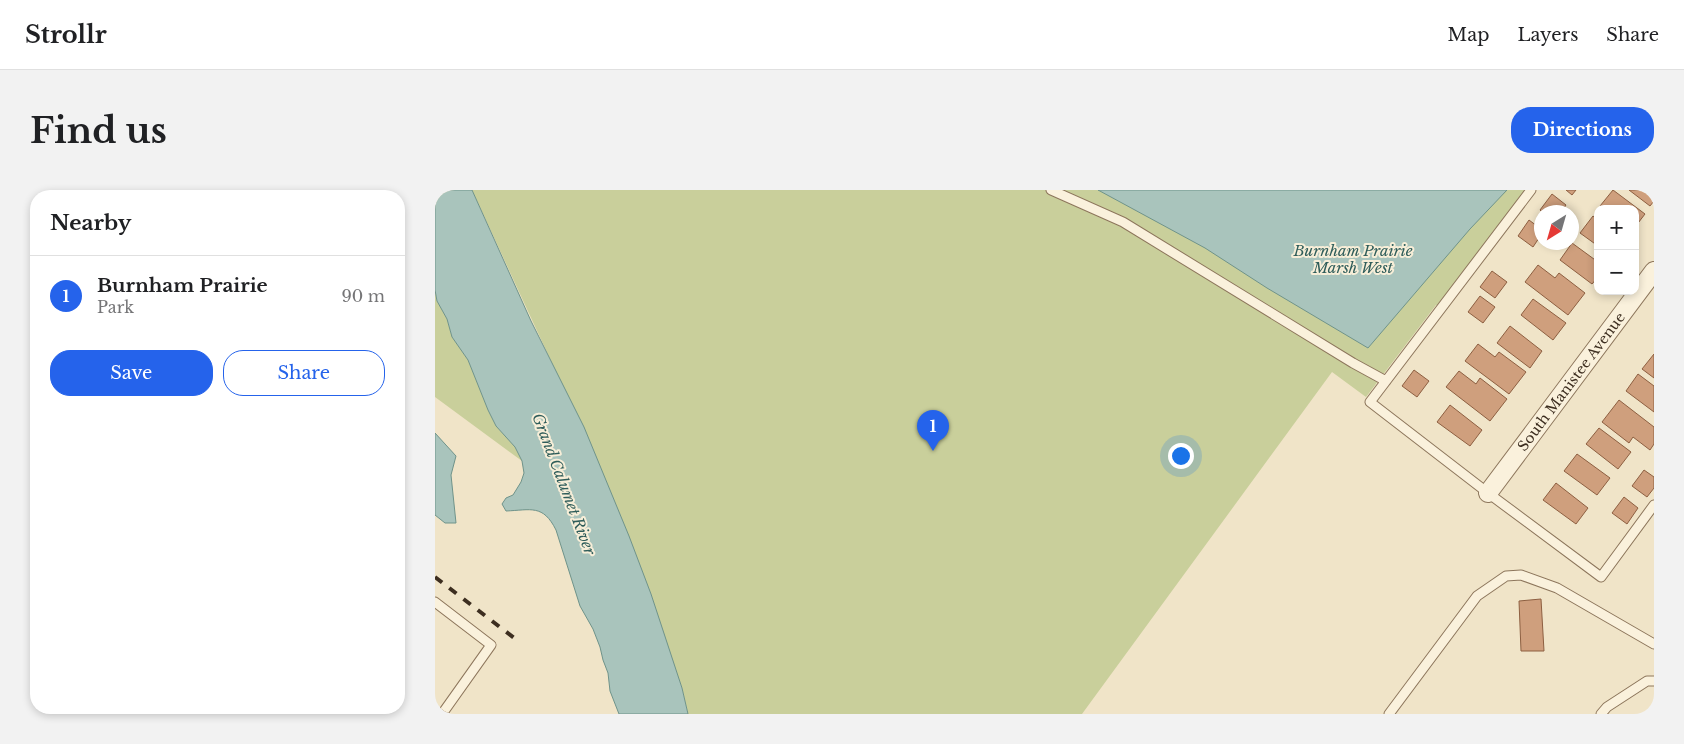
<!DOCTYPE html>
<html lang="en">
<head>
<meta charset="utf-8">
<style>
	:root { --surface:#fff; --page:#f2f2f2; --text:#202124; --muted:#757577; --line:#e0e0e0; --accent:#2563eb }
	body { margin:0; font-family:"Libre Baskerville",serif; background:var(--page); color:var(--text) }
	.controls { position:absolute; right:15px; top:15px; display:grid; overflow:hidden; border-radius:10px; box-shadow:0 2px 8px #0003 }
	.controls button { width:45px; height:45px; display:grid; place-items:center; padding:0; border:0; border-bottom:1px solid var(--line); background:var(--surface); color:var(--text); font:25px sans-serif }
	.compass { position:absolute; left:1099px; top:15px; width:45px; height:45px; border-radius:50%; background:var(--surface); box-shadow:0 2px 8px #0003; rotate:217deg }
	.you { position:absolute; left:745px; top:265px; width:18px; height:18px; margin:-12px; border:4px solid #fff; border-radius:50%; background:#1a73e8; box-shadow:0 0 0 8px #1a73e833 }
	.badge { display:grid; place-items:center; width:32px; height:32px; border-radius:50%; background:var(--accent); color:#fff; font-size:16px; font-weight:700 }
	.pin { position:absolute; translate:-50% -41px; filter:drop-shadow(0 1px 2px #0008) }
	.pin::after { content:''; position:absolute; top:26px; width:18px; height:15px; background:inherit; clip-path:polygon(0 0,100% 0,50% 100%) }
	.list { margin:0; padding:0; list-style:none }
	h2 { display:flex; justify-content:space-between; align-items:center; height:65px; margin:0; padding:0 20px; font-size:21px }
	h2 small { font-size:16px; font-weight:400; color:var(--muted) }
	.list li { display:grid; grid-template-columns:32px 1fr auto; gap:15px; align-items:center; box-sizing:border-box; height:80px; padding:0 20px; border-top:1px solid var(--line) }
	.list b { display:block; font-size:19px; white-space:nowrap }
	.list p { margin:0; font-size:16px; white-space:nowrap; color:var(--muted) }
	.list em { font-size:16px; font-style:normal; color:var(--muted) }
	.actions { display:flex; gap:10px; padding:15px 20px }
	.actions a { flex:1; padding:11px 0; border:1px solid var(--accent); border-radius:20px; text-align:center; font-size:18px; color:var(--accent) }
	.actions .main { background:var(--accent); color:#fff }
	.map { position:relative; flex:none; width:1219px; height:524px; overflow:hidden; border-radius:20px }
	header { display:flex; align-items:center; gap:30px; box-sizing:border-box; height:70px; padding:0 25px; background:var(--surface); border-bottom:1px solid var(--line) }
	header strong { font-size:24px }
	nav { display:flex; gap:28px; margin-inline-start:auto; font-size:18px }
	.intro { display:flex; align-items:center; justify-content:space-between; box-sizing:border-box; height:120px; padding:0 30px }
	h1 { margin:0; font-size:35px }
	.button { padding:12px 22px; border-radius:20px; background:var(--accent); color:#fff; font-size:18px; font-weight:700 }
	main { display:flex; gap:30px; padding:0 30px }
	aside { flex:1; background:var(--surface); border-radius:20px; box-shadow:0 2px 8px #0003 }
	.map>svg:first-child { display:block }
	.green { fill:#c9cf9b }
	.water { fill:#a9c4bc; stroke:#6f938a }
	.building { fill:#cf9f7d; stroke:#8d5f41 }
	.lines { fill:none; stroke-linecap:round; stroke-linejoin:round }
	.service-casing { stroke:#8d765c; stroke-width:11 }
	.minor-casing { stroke:#8d765c; stroke-width:20 }
	.service { stroke:#faf1dc; stroke-width:9 }
	.minor { stroke:#faf1dc; stroke-width:18 }
	.rail { stroke:#3d2e20; stroke-width:4; stroke-dasharray:9 9; stroke-linecap:butt }
	.labels { text-anchor:middle; dominant-baseline:central; stroke-width:4; stroke-linejoin:round; paint-order:stroke }
	.street-label { font-size:14px; fill:#3d2e20; stroke:#f7eed8 }
	.water-label { font-size:15px; font-style:italic; fill:#2f5d5a; stroke:#f7eed8 }
</style>
</head>
<body>
<header>
<strong>Strollr</strong>
<nav><a>Map</a><a>Layers</a><a>Share</a></nav>
</header>
<div class="intro"><h1>Find us</h1><a class="button">Directions</a></div>
<main>
<aside>
<h2>Nearby<small></small></h2>
<ul class="list">
<li><span class="badge">1</span><div><b>Burnham Prairie</b><p>Park</p></div><em>90 m</em></li>
</ul>
<div class="actions"><a class="main">Save</a><a>Share</a></div>
</aside>
<div class="map">
<svg width="1219" height="524" viewBox="0 0 1219 524">
	<rect width="100%" height="100%" fill="#f0e4c8"/>
	<!-- green -->
	<path class="green" d="M37 0H1091L1004 116 1001 115 931 207 897 182 647 524H253L247 498 116 171Z
		M0 100 2 111 12 129 17 147 33 170 53 220 61 236 80 257 87 271 0 207Z"/>
	<!-- water -->
	<path class="water" d="M0 0H37L96 131 149 237 194 346 216 404 247 498 253 524H184L175 501 173 483 168 470 165 457 158 439 145 416 121 340C108 314 96 320 71 321L67 314 71 308 78 305 86 292 89 283 87 271 80 257 61 236 53 220 33 170 17 147 12 129 2 111 0 100Z
		M663 0H1072L1035 39 933 158 832 98 770 58Z
		M0 243 21 266 16 285 21 333H10L0 325Z"/>
	<!-- building -->
	<path class="building" d="M1131 0H1141L1137 5Z
		M1178 0 1210 24 1200 37V19H1168L1165 16Z
		M1194 0H1219V11L1215 16Z
		M1117 4 1131 15 1126 22H1107L1105 20Z
		M1158 26 1163 30V56L1145 43Z
		M1094 30 1106 39V45L1098 57 1083 46Z
		M1137 53 1163 72V87L1157 94 1125 70Z
		M1103 75 1120 88 1124 83 1150 103 1133 125 1090 92Z
		M1057 81 1072 92 1060 108 1045 97Z
		M1045 106 1060 117 1048 133 1033 122Z
		M1098 109 1131 133 1118 150 1086 125Z
		M1075 136 1107 161 1095 178 1062 153Z
		M1043 154 1060 167 1064 162 1091 182 1074 204 1030 171Z
		M1219 164V188L1207 179Z
		M979 180 994 191 982 207 967 196Z
		M1024 181 1041 194 1045 188 1072 209 1055 231 1011 197Z
		M1203 184 1219 196V222L1191 201Z
		M1184 210 1219 237V254L1215 260 1198 247 1194 253 1167 232Z
		M1015 215 1047 240 1035 256 1002 232Z
		M1164 238 1196 262 1183 279 1151 254Z
		M1142 264 1175 288 1162 305 1129 281Z
		M1209 280 1219 287V298L1212 307 1197 296Z
		M1121 293 1153 318 1141 334 1108 310Z
		M1189 307 1203 318 1192 334 1177 323Z
		M1106 409 1109 461H1086L1084 411Z"/>
	<g class="lines">
		<!-- service casing -->
		<g class="service-casing">
			<path id="service" d="M616 0 688 32 918 173 951 191
				M1096 0 935 212 1053 303 1166 387 1219 315
				M0 412 56 455 7 524
				M954 524 1042 406 1071 386 1086 385 1122 398 1219 454
				M1166 524 1172 517 1212 491H1219"/>
		</g>
		<!-- minor casing -->
		<g class="minor-casing">
			<g id="minor">
				<path id="s1" d="M1053 303 1219 81"/>
			</g>
		</g>
		<!-- service -->
		<use href="#service" class="service"/>
		<!-- minor -->
		<use href="#minor" class="minor"/>
		<!-- rail -->
		<path class="rail" d="M0 387 83 451"/>
	</g>
	<g class="labels">
		<!-- street labels -->
		<g class="street-label">
			<text stroke="none"><textPath href="#s1" startOffset="139">South Manistee Avenue</textPath></text>
		</g>
		<!-- water labels -->
		<g class="water-label">
			<text x="918" y="60">Burnham Prairie<tspan x="918" dy="17">Marsh West</tspan></text>
			<text transform="translate(129 294) rotate(69)">Grand Calumet River</text>
		</g>
	</g>
</svg>
<div class="controls">
<button>+</button>
<button>−</button>
</div>
<svg class="compass" viewBox="-18 -18 36 36"><path d="M0-13l5 13h-10z" fill="#e53935"/><path d="M0 13l5-13h-10z" fill="#757577"/></svg>
<div class="you"></div>
<div class="pin badge" style="left:498px;top:261px">1</div>
</div>
</main>
</body>
</html>
